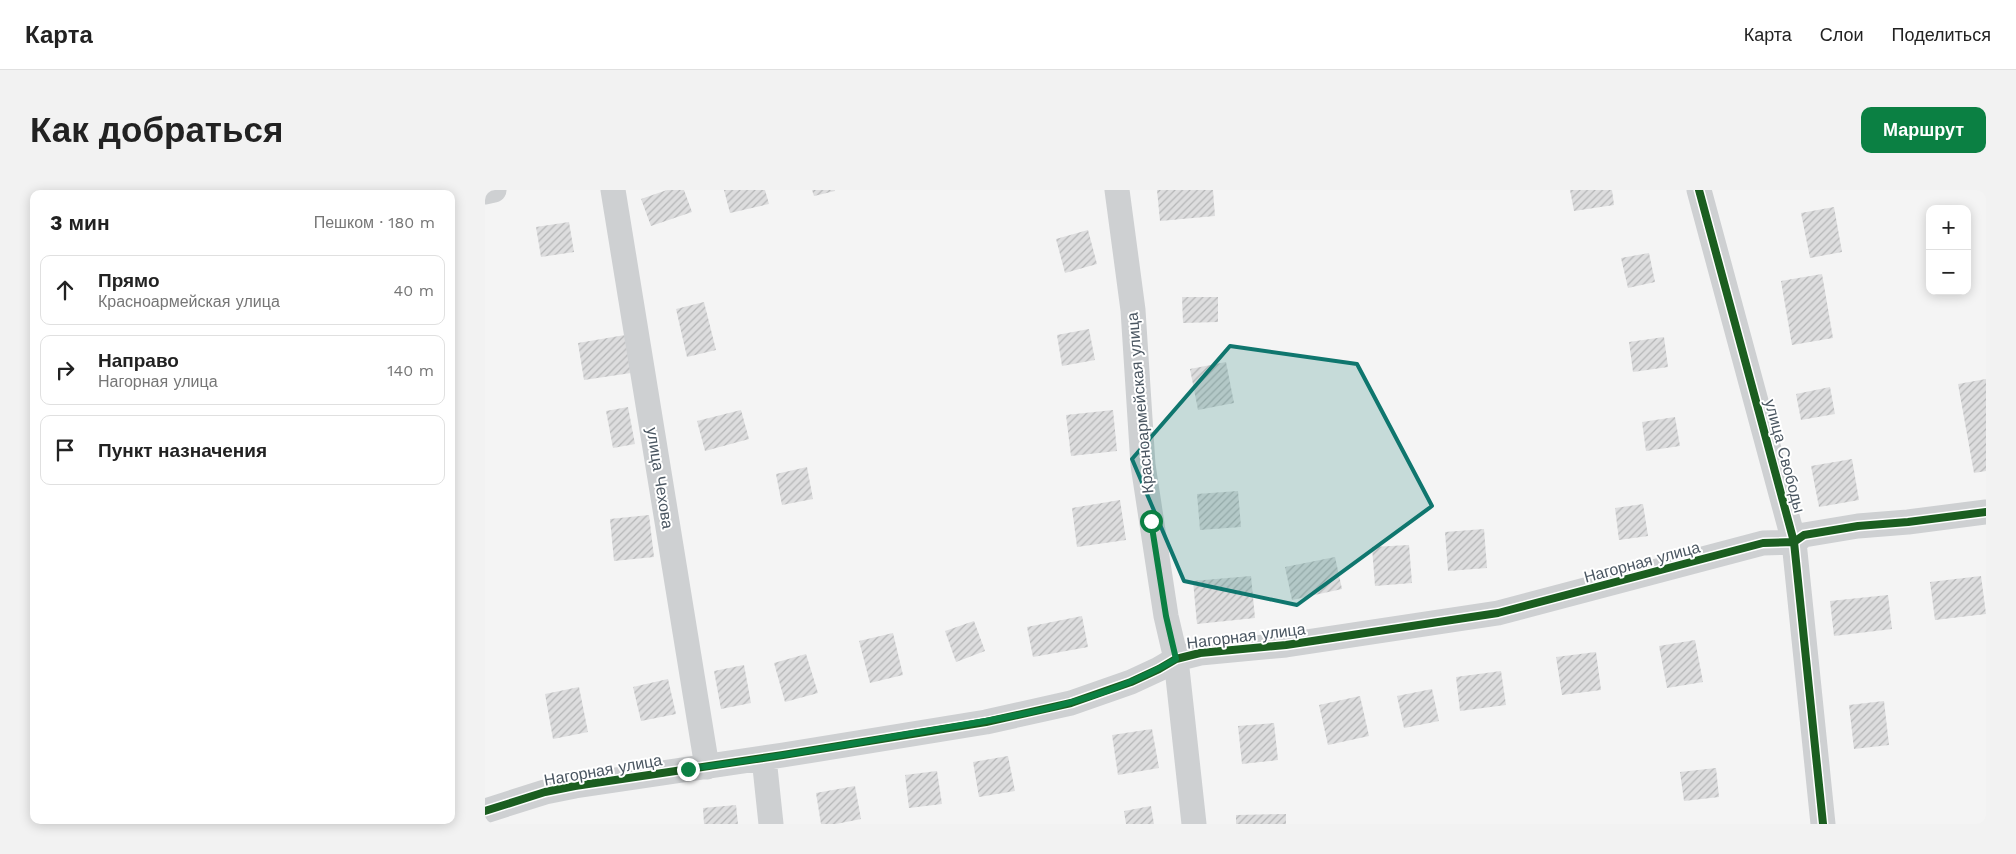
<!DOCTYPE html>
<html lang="ru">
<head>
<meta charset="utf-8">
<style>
	:root { --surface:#fff; --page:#f2f2f2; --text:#222; --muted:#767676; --line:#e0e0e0; --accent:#0b8043 }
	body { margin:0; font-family:"Work Sans",sans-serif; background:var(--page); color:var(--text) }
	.controls { position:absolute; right:15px; top:15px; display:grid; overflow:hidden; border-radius:10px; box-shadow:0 2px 12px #0003 }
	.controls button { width:45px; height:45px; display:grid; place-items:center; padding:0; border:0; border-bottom:1px solid var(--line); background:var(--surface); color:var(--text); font:25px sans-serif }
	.stop { position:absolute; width:15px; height:15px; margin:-11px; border:4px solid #0b8043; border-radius:50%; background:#fff }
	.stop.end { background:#0b8043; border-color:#fff; box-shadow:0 1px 5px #0008 }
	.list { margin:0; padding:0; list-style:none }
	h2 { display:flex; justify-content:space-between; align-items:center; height:65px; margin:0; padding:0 20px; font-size:21px }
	h2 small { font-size:16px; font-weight:400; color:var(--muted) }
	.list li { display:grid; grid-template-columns:32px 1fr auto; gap:15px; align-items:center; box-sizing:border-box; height:70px; margin:0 10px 10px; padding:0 10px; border:1px solid var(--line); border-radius:10px }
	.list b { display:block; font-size:19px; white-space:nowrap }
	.list p { margin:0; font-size:16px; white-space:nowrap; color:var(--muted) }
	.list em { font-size:16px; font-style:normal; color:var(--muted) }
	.icon { flex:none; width:28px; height:28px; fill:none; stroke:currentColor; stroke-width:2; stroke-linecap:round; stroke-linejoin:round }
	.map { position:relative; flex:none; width:1501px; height:634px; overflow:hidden; border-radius:10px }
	header { display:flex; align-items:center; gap:30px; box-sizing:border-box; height:70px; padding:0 25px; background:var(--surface); border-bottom:1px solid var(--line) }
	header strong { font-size:24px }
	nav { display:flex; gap:28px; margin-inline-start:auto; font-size:18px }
	.intro { display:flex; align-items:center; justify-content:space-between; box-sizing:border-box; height:120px; padding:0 30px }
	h1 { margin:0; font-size:35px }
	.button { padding:12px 22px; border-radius:10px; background:var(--accent); color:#fff; font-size:18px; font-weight:700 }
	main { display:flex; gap:30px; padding:0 30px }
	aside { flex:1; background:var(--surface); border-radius:10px; box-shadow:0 2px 12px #0003 }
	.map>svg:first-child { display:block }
	.building { fill:url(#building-hatch) }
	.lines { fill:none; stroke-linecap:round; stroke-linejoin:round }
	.minor { stroke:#ced0d2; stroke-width:25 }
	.cycleway-casing { stroke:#fff; stroke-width:11 }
	.cycleway { stroke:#1b5e20; stroke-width:8 }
	.route { stroke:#0b8043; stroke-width:6 }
	.marked { fill:#0f766e; fill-opacity:0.2; stroke:#0f766e; stroke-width:4; stroke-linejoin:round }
	.labels { text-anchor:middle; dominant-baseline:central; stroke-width:4; stroke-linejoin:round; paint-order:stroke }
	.street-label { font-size:16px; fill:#4a5661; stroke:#fff }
</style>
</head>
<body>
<header>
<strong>Карта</strong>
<nav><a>Карта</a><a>Слои</a><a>Поделиться</a></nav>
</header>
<div class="intro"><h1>Как добраться</h1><a class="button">Маршрут</a></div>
<main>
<aside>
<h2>3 мин<small>Пешком · 180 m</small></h2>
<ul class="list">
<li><svg class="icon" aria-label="ahead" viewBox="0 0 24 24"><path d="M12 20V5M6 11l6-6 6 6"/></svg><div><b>Прямо</b><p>Красноармейская улица</p></div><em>40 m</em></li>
<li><svg class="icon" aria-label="right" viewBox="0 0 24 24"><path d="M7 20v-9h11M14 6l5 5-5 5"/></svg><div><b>Направо</b><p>Нагорная улица</p></div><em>140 m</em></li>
<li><svg class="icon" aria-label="arrive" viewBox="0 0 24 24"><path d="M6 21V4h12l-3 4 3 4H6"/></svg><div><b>Пункт назначения</b></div></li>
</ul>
</aside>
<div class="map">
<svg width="1501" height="634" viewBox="0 0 1501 634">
	<defs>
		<pattern id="building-hatch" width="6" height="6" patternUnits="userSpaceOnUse" patternTransform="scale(1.25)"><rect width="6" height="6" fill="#ddddde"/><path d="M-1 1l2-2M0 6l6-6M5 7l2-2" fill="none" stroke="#b5b6b7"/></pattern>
	</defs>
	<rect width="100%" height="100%" fill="#f4f4f4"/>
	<!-- building -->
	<path class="building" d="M182 0H199L207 22 166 36 156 9Z
		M239 0H280L284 14 245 23Z
		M327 0H350V1L329 6Z
		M672 0H728L730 26 675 31Z
		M1085 0H1127L1129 15 1089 21Z
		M1349 17 1357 62 1325 68 1316 23Z
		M84 32 89 62 56 67 51 37Z
		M603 40 612 74 580 83 571 49Z
		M1164 63 1170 92 1143 98 1136 68Z
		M1337 84 1348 148 1307 155 1296 91Z
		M697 107H733V132L698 133Z
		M219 112 231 160 202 167 191 119Z
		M604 139 610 170 577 176 572 145Z
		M140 145 146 183 99 190 93 153Z
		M1179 147 1183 177 1148 182 1144 152Z
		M741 172 749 213 713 220 705 179Z
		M1501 189V281L1489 283 1473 194Z
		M1345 197 1350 224 1316 230 1311 204Z
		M143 217 150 254 128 258 121 221Z
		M256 220 264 249 220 261 212 231Z
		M628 220 632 261 586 266 581 225Z
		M1190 227 1195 256 1161 261 1157 232Z
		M1367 269 1374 310 1334 317 1326 276Z
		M322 277 328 309 297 315 291 284Z
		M753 301 756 337 715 340 712 304Z
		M635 310 641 350 592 357 587 318Z
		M1158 314 1163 346 1134 350 1130 318Z
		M164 325 169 367 129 371 125 329Z
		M999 339 1002 378 963 381 960 342Z
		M924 355 927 393 890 396 887 357Z
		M850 367 857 399 807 410 800 377Z
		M766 386 770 428 712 434 708 391Z
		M1496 386 1501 424 1450 430 1445 392Z
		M1403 405 1407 439 1349 446 1345 411Z
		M597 426 603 457 548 467 542 437Z
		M489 431 500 461 471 472 460 441Z
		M408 443 418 485 385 493 374 451Z
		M1210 450 1218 492 1182 498 1174 456Z
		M1111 462 1116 500 1077 505 1071 467Z
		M321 464 333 503 300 512 289 473Z
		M259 475 266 513 236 519 229 481Z
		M1016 481 1021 515 975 521 971 487Z
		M183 489 191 524 156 531 148 497Z
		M94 497 103 542 68 549 60 504Z
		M947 499 954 531 919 538 912 506Z
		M875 506 884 546 843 555 834 515Z
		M1399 511 1404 555 1369 559 1364 515Z
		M789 533 793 570 757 574 753 536Z
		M667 539 674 578 633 585 627 545Z
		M523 566 530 601 494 607 488 572Z
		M1231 578 1234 607 1199 611 1195 582Z
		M452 581 457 614 424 618 420 585Z
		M370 596 376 629 351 634H336L331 603Z
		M251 615 253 634H219L218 618Z
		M666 616 669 634H641L639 621Z
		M801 624V634H751V625Z"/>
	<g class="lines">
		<!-- minor -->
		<path class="minor" d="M128 0 222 577
			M632 0 648 120 658 275 681 426 691 469 709 634
			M1214 0 1309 352 1338 634
			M0 2 9 0
			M279 568 286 634
			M0 621 60 602 90 596 298 565 501 532 586 513 646 492 674 479 691 469 715 463 801 455 1013 423 1278 353 1309 352 1319 345 1373 336 1423 332 1501 322"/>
		<!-- cycleway casing -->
		<g class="cycleway-casing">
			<path id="cycleway" d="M1214 0 1309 352 1338 634
				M0 621 60 602 90 596 298 565 501 532 586 513 646 492 674 479 691 469 715 463 801 455 1013 423 1278 353 1309 352 1319 345 1373 336 1423 332 1501 322"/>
		</g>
		<!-- cycleway -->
		<use href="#cycleway" class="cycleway"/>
	</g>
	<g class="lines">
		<!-- route -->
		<path class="route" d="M203 579C276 569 350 557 423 544 514 529 610 517 691 469L681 426 666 331"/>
	</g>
	<!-- marked area -->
	<path class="marked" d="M745 156 872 174 947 316 812 415 699 391 647 269Z"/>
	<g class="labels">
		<!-- street labels -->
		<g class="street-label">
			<text transform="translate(655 213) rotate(-95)">Красноармейская улица</text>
			<text transform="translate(1300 266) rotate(75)">улица Свободы</text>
			<text transform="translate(175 288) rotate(81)">улица Чехова</text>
			<text transform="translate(1157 372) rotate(-15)">Нагорная улица</text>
			<text transform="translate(761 446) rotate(-7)">Нагорная улица</text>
			<text transform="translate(118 580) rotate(-10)">Нагорная улица</text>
		</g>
	</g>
</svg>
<div class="controls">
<button>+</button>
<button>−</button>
</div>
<div class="stop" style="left:666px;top:331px"></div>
<div class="stop end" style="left:203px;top:579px"></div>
</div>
</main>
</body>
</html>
